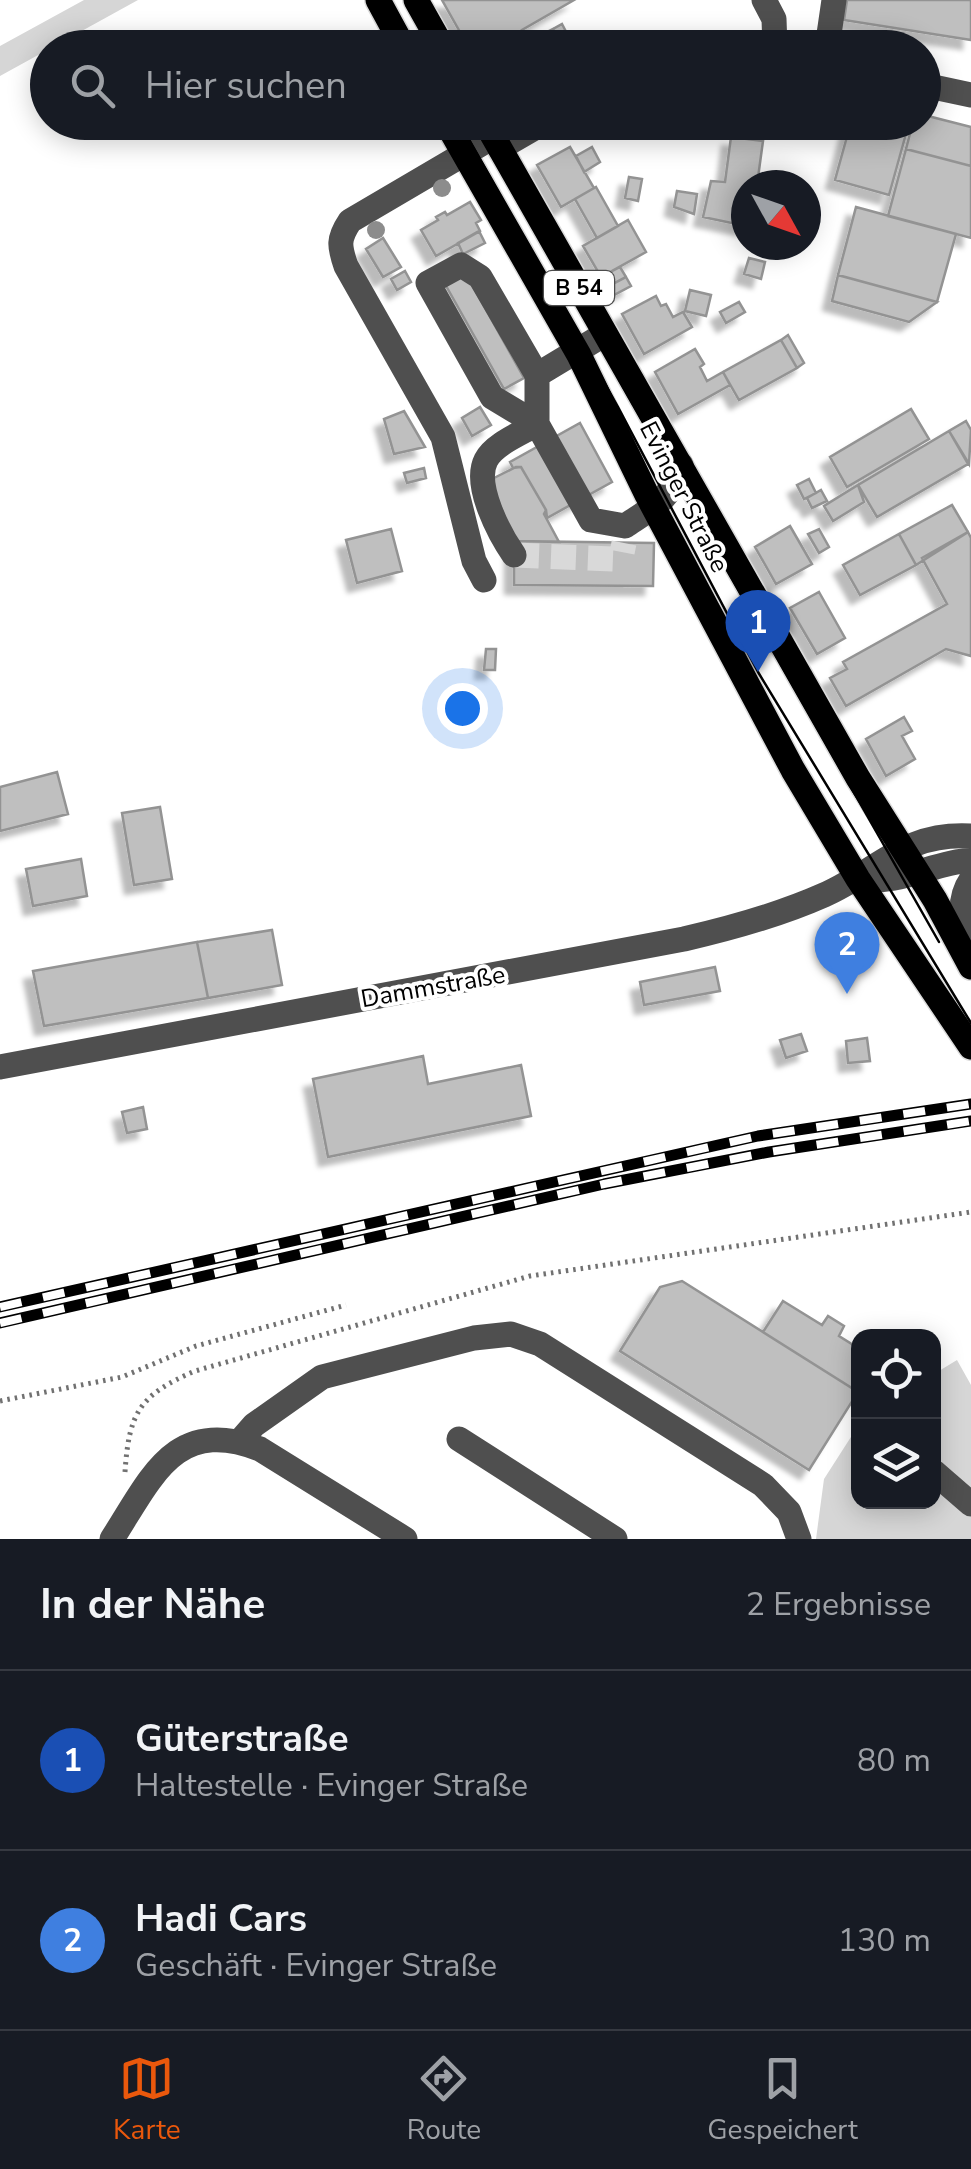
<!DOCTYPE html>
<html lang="de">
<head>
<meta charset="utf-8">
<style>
	:root { --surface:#171b24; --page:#20242c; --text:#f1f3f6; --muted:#9ea1a6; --line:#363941; --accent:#ea580c }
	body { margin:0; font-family:"Nunito Sans",sans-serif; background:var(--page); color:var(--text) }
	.controls { position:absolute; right:30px; bottom:30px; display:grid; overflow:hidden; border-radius:20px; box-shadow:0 5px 25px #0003 }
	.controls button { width:90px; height:90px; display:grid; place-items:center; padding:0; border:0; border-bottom:2px solid var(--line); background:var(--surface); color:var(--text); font:50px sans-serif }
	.compass { position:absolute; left:731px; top:170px; width:90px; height:90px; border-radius:50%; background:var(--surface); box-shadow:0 5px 25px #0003; rotate:130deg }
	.you { position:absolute; left:462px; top:708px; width:35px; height:35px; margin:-25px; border:8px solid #fff; border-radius:50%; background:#1a73e8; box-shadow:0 0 0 15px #1a73e833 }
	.badge { display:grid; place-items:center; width:65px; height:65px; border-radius:50%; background:var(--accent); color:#fff; font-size:32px; font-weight:700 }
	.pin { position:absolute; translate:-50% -82px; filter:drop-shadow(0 2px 5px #0008) }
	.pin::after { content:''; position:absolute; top:52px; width:35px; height:30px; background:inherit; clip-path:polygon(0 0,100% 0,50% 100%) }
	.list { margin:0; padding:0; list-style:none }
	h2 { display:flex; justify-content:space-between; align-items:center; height:130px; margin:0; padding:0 40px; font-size:42px }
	h2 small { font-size:32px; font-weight:400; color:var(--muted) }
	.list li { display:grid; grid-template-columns:65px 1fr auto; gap:30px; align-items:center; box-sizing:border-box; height:180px; padding:0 40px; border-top:2px solid var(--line) }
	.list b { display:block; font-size:38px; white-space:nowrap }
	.list p { margin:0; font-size:32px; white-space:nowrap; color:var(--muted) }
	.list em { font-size:32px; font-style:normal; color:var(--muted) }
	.icon { flex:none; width:55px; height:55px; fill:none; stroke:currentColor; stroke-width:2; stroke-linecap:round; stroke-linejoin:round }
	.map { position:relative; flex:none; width:971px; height:1539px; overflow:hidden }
	.search { position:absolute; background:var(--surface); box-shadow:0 5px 25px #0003; left:30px; right:30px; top:30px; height:110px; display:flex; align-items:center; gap:25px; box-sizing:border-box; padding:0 35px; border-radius:55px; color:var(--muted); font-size:38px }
	.sheet { height:490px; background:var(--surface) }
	nav { display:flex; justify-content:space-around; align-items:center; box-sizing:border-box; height:140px; border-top:2px solid var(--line); background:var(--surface); font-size:28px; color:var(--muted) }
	nav a { display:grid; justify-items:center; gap:5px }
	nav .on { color:var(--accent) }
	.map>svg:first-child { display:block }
	.green { fill:#d6d6d6 }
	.building { fill:#bfbfbf; stroke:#939393; stroke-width:2.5; filter:url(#shadow) }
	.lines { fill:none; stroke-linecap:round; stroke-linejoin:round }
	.minor-tunnel { stroke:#d9d9d9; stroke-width:25; stroke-dasharray:25 12; stroke-linecap:butt }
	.major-casing { stroke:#dbdbdb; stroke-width:28 }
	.path { stroke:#717171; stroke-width:5; stroke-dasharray:2.5 5; stroke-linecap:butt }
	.minor { stroke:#4f4f4f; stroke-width:25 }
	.major { stroke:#000; stroke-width:25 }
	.tram { stroke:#000; stroke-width:2.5 }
	.rail-casing { stroke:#000; stroke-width:11 }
	.rail { stroke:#fff; stroke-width:8; stroke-dasharray:22; stroke-linecap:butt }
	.tree { fill:#8c8c8c }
	.labels { text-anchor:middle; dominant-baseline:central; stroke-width:8; stroke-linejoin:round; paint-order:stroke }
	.shield { fill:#fff; stroke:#4c4c4c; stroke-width:2.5 }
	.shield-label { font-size:22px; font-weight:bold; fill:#000 }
	.street-label { font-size:25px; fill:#000; stroke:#fff }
</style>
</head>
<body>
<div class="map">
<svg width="971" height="1539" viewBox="0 0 971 1539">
	<defs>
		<filter id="shadow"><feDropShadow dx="-9" dy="9" stdDeviation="2.5" flood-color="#0004"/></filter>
	</defs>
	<rect width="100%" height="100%" fill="#fff"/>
	<!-- green -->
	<path class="green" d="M84 0H138L0 76V46Z
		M957 1360 971 1385V1539H816L824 1479 858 1426V1502H934V1374Z"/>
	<!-- building -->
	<path class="building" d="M442 0H574L522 30 528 41 517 48H469Z
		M847 0H971V40L844 20Z
		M562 24 572 43 563 48 553 29Z
		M553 29 563 48H550L543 34Z
		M595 34 600 43 592 48H577L576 44Z
		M924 115 971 127V166L906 149 913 122H924Z
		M851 122 909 123 889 195 835 180Z
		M731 137 763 141 757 185H746V226L703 217 711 181 725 182Z
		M570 147 594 188 561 207 537 165Z
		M592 147 600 162 584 172 576 156Z
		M906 149 971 166V238L888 216Z
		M629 177 642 179 638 201 625 198Z
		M596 187 618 226 597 238 575 199Z
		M677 191 697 194 694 214 674 207Z
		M470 202 481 220 476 223 480 231 436 256 421 230 438 220 436 217 445 212 447 215Z
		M856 207 956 234 937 302 838 275Z
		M628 220 646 252 601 277 583 246Z
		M479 231 485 243 463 254 458 243Z
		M383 238 401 267 383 277 366 249Z
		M749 258 765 262 761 279 744 274Z
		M620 267 626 277 607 287 601 277Z
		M405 271 411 282 397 290 391 279Z
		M465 272 524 378 504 389 445 284Z
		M838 275 937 302 909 322 832 301Z
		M626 277 631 286 612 296 607 287Z
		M690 290 711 295 706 316 685 311Z
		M656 296 661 306 666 304 673 317 683 312 692 327 644 354 622 314Z
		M739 302 745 312 726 323 720 312Z
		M788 335 804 363 797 368 781 340Z
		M781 340 797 368 739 400 723 372Z
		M695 349 704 364 700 367 707 381 723 372 730 385 678 414 655 372Z
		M480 407 491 425 472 436 462 418Z
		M911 409 929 439 847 487 830 457Z
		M404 411 425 447 394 454 384 419Z
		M966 421 971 430 969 464 949 431Z
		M580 423 612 482 547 518 546 510 521 467 513 468 510 462Z
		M949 431 968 464 877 517 858 485Z
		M516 467H521L546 510 544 514 559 542 514 541 490 480Z
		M424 468 426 478 407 483 404 473Z
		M809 479 816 493 804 499 797 485Z
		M858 485 864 502 833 521 824 506Z
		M821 490 827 501 812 508 807 498Z
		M952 505 968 532 916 565 899 534Z
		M790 526 812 564 776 584 755 547Z
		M391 529 402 571 357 583 346 540Z
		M819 529 829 547 819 553 808 534Z
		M968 532 971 538V656L946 649 846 706 830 678 847 669 843 662 947 604 922 558Z
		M899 534 916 565 860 595 843 565Z
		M514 541 654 543 653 586 514 585Z
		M819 592 845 638 817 654 790 608Z
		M486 649H496L495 670H484Z
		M904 717 912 731 902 736 915 759 886 776 866 739Z
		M57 772 68 814 0 831V787Z
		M160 807 172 879 134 885 122 813Z
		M81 859 87 896 33 906 26 869Z
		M272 930 282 985 208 998 197 942Z
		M197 942 208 998 44 1026 33 971Z
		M715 967 720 991 644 1005 640 982Z
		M801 1034 807 1051 786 1058 780 1040Z
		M867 1038 870 1061 848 1063 846 1041Z
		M423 1056 428 1084 521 1065 531 1116 328 1157 313 1079Z
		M143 1107 147 1129 127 1133 122 1112Z
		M682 1281 858 1392 809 1470 620 1351 660 1287Z
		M783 1301 822 1325 828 1316 844 1326 839 1336 858 1348V1392L763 1332Z"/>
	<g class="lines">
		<!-- minor-tunnel -->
		<path class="minor-tunnel" d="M514 555 614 559 622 553 624 543"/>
		<!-- major casing -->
		<g class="major-casing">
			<path id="major" d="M378 0 404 48
				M416 0 443 48
				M446 122 579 355 647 495 793 770 858 879 971 1047
				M485 122 858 778 935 900 971 967"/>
		</g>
		<!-- path -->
		<path class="path" d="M0 1401 122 1377 196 1346 346 1305
			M125 1472C129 1413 139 1395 195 1371L530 1276 971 1212"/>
		<!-- minor -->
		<path class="minor" d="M764 0 774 19 775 48
			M827 48 834 0
			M924 85 971 95
			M500 148 545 122
			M537 375 605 334
			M514 555C500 535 473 485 486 460 494 444 522 433 537 424L492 397 428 283 461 265 480 277 537 375V424L591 520 625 526C652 508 673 498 681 465
			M484 580 474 561 443 437 346 266C339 246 338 239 350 221L493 137
			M858 879C901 885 931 863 971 860
			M970 956C964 931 955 903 971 880
			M0 1067 684 939C732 928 779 915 824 895 879 871 903 832 971 836
			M459 1439 615 1539
			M240 1441 254 1425 322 1377 474 1338 511 1334 540 1344 763 1485 789 1512 799 1539
			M934 1472 971 1504
			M112 1539C152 1477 175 1416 260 1449L405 1539"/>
		<!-- major -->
		<use href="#major" class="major"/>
		<!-- tram -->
		<path class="tram" d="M389 0 417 48
			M459 122 618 407 758 672 971 1023
			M620 381 939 942"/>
		<!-- rail casing -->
		<g class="rail-casing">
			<path id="rail" d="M0 1307 758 1136 971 1104
				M0 1323 604 1184 769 1152 971 1121"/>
		</g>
		<!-- rail -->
		<use href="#rail" class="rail"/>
	</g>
	<!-- trees -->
	<g class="tree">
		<circle cx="442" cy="188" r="9"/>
		<circle cx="376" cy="230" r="9"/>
	</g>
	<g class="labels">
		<!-- shield labels -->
		<rect class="shield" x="544" y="271" width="70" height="34" rx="8"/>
		<g class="shield-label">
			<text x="579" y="288">B 54</text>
		</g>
		<!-- street labels -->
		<g class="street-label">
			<text transform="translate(684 497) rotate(63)">Evinger Straße</text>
			<text transform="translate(433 987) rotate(-10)">Dammstraße</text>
		</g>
	</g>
</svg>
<div class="controls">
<button><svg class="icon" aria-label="locate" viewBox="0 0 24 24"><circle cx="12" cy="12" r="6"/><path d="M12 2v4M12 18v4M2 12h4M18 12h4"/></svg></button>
<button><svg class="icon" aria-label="layers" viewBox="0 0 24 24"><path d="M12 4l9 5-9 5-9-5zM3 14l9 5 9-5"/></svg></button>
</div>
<svg class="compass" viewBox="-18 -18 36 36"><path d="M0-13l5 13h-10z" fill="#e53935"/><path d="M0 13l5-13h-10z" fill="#9ea1a6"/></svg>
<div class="you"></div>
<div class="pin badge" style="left:758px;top:672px;background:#1a4fb4">1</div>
<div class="pin badge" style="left:847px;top:994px;background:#3f7fe0">2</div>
<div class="search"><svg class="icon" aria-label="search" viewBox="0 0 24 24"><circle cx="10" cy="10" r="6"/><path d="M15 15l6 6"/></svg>Hier suchen</div>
</div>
<section class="sheet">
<h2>In der Nähe<small>2 Ergebnisse</small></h2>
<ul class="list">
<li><span class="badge" style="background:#1a4fb4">1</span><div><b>Güterstraße</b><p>Haltestelle · Evinger Straße</p></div><em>80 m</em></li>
<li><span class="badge" style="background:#3f7fe0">2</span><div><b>Hadi Cars</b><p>Geschäft · Evinger Straße</p></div><em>130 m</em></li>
</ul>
</section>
<nav>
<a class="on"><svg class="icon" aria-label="map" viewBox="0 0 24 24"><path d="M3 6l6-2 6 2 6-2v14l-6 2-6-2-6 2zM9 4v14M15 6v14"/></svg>Karte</a>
<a><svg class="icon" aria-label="directions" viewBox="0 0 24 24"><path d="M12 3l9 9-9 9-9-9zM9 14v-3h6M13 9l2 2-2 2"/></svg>Route</a>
<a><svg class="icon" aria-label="saved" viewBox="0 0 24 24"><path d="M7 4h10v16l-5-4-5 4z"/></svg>Gespeichert</a>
</nav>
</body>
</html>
